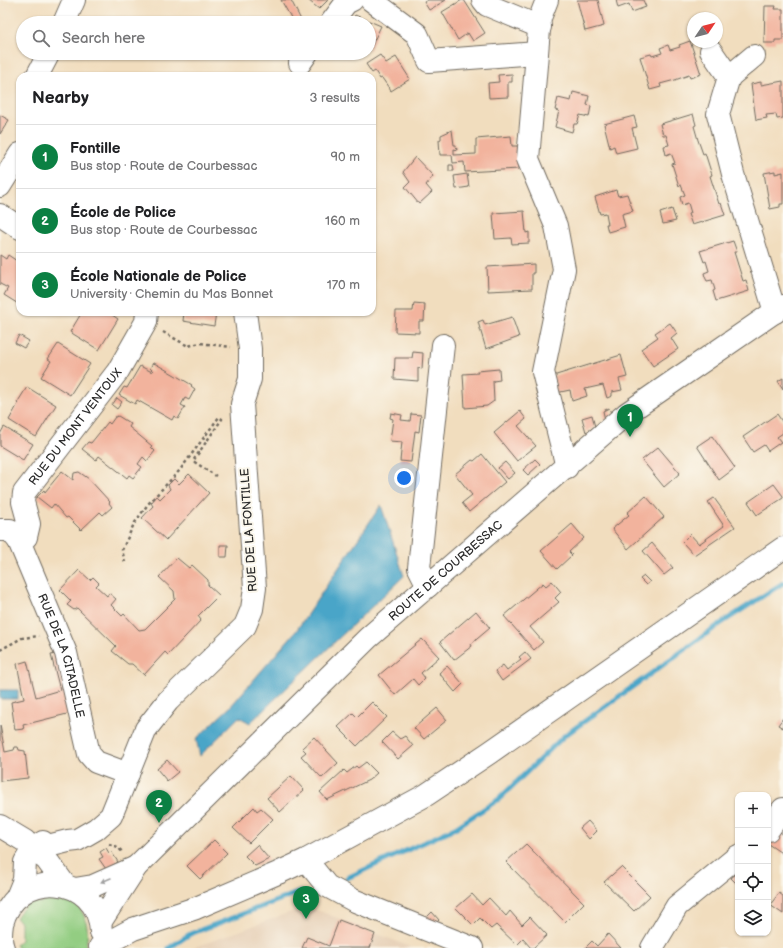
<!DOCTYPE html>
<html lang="en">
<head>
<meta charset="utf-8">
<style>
	:root { --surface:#fff; --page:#f6f6f6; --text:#202124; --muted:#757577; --line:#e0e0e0; --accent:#0b8043 }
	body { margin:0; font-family:"Balsamiq Sans",sans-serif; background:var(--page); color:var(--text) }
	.controls { position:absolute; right:12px; bottom:12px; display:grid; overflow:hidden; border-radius:8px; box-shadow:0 1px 3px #0004 }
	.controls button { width:36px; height:36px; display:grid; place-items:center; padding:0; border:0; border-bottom:1px solid var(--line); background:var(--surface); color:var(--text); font:20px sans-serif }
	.compass { position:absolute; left:687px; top:12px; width:36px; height:36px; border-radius:50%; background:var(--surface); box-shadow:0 1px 3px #0004; rotate:55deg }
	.you { position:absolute; left:404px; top:478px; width:14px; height:14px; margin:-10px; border:3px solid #fff; border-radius:50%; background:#1a73e8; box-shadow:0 0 0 6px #1a73e833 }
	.badge { display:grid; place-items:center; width:26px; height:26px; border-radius:50%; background:var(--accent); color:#fff; font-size:13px; font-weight:700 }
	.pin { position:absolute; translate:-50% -33px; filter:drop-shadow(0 1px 2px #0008) }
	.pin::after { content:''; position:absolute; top:21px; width:14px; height:12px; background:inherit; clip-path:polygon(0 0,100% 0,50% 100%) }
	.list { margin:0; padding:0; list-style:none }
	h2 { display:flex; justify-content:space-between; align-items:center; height:52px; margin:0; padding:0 16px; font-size:17px }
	h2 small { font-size:13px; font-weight:400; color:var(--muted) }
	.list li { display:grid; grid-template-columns:26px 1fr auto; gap:12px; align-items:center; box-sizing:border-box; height:64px; padding:0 16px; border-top:1px solid var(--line) }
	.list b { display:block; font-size:15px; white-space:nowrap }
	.list p { margin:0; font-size:13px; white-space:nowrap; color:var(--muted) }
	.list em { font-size:13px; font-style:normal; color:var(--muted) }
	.icon { flex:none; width:22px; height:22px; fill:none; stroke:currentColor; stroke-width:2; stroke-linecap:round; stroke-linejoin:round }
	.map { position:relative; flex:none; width:783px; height:948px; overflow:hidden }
	.search { position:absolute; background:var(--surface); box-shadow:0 1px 3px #0004; left:16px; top:16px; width:360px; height:44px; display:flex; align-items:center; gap:10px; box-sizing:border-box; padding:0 14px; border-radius:22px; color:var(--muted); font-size:15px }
	.panel { position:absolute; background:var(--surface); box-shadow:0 1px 3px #0004; left:16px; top:72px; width:360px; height:244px; border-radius:12px }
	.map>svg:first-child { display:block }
	.built { fill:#e6cfb5 }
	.green { fill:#93cd82; stroke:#5f7c56 }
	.water { fill:#4aa5c8; stroke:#3a687a }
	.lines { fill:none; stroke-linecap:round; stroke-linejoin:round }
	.stream { stroke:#4aa5c8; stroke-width:5 }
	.building { fill:#f2b39d }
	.minor-casing { stroke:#70695e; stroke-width:24 }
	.path { stroke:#70695e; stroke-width:2.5; stroke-dasharray:3 3; stroke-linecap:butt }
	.minor { stroke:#fff; stroke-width:22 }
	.oneway { fill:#a0a0a0 }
	.labels { text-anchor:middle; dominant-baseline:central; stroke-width:4; stroke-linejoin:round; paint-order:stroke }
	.street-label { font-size:12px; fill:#2b2b2b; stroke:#fbf7ec }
</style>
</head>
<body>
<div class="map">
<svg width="783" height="948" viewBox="0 0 783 948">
	<rect width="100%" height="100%" fill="#fbf7ec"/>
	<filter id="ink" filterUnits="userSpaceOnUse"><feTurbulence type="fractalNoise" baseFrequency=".025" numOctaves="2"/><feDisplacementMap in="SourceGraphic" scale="8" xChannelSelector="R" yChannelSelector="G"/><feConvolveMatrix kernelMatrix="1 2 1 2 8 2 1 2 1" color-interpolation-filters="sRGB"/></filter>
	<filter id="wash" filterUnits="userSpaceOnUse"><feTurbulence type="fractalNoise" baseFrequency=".012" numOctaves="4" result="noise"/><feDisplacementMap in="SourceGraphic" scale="16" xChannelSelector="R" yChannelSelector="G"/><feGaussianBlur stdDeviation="0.9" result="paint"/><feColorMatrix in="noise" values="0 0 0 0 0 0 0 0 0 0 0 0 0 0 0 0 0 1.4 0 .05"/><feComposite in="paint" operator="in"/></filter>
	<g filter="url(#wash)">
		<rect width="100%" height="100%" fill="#f1ddbe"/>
		<!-- built -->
		<path class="built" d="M307 906 413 948H193Z"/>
		<!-- green -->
		<path class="green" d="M48 896H59L60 898C84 899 92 929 85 948H17L15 945 21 940V922L16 918C22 908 27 903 37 897L35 901 39 903 43 902Z"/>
		<!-- water -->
		<path class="water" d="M381 505 404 576 250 723 239 717 200 756 196 739 230 707 296 631Z
			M0 690H18V699H0Z"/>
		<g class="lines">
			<!-- stream -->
			<path class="stream" d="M347 878 455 828 499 799 564 736 720 624 783 583
				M169 948 190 934 300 892"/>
		</g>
		<g id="blocks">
			<!-- building -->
			<path class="building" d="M281 0H291L302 22 294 23Z
				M308 0H328L319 9Z
				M428 0H446L429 10 424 2Z
				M462 0H464L485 33 473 41 468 33 458 40 442 12Z
				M577 0H598L604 26 585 31Z
				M616 0H643L646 7 632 12 629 4 618 8Z
				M765 6H776L775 9H783V40H775V43H764Z
				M355 15 381 26 369 51V23H351Z
				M690 41 701 74 690 78 689 75 675 80 660 84 661 87 650 90 640 57 651 54 652 56 662 53 660 48 668 45 670 50 680 47 679 45Z
				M380 55 386 63 396 57 410 79 391 91 382 78 380 79 375 71 372 73 366 64Z
				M512 74V82H508V97L489 98 488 83 499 82 498 75Z
				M783 81V118L777 119 776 114 766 115 767 118 756 120 751 84 761 82V85Z
				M573 92 589 96 587 105 591 106 589 117 580 115 577 124H574L572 132 555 127 559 111 555 110 558 98 571 101Z
				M693 114 696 125 694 126 698 140 703 154 705 153 712 175 710 176 719 204 721 203 725 215 692 225 688 214 691 213 688 203 682 205 680 197 685 195 681 185 679 186 672 164 675 163 671 153 666 155 664 146 669 145 666 135H663L660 124Z
				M0 115 9 120 0 134Z
				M634 116 637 127 632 128 637 148 616 153 614 146 610 148 604 124Z
				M452 130 454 145H456L457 150 454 149V155L476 154V139L511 136 512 146H519V169L465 172 464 162 453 163 452 155H440L439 140 441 139V135Z
				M415 157 433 176 426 185 432 192 419 204 405 187 410 182 403 172Z
				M449 165H453L454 171H449Z
				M775 171V174L783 172V204H780V207L770 209 764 173Z
				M467 174 469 187 456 189 454 176Z
				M616 190 618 196 627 194 633 211 622 214 625 227 608 232 606 224H608L606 213 600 214 595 197Z
				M672 209 676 221 663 224 660 213Z
				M524 211 526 233 529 232V243L512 244 511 238 495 239 493 213Z
				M733 241 737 252H734L743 281 746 280 749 291 716 301 713 291 715 290 712 280 707 281 705 277 704 273 709 271 706 261 704 262 700 251Z
				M0 255 6 259 8 255 20 263V305L4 295 8 288 0 284Z
				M534 264V273H532V289L488 291 487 267Z
				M414 303 425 304 424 321H419V333L395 332 396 311H413Z
				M82 312H108L118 319 99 350 70 332Z
				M184 312H216L214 326 183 321Z
				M512 317 519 337 486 349 478 322 483 320 485 325Z
				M670 323 677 333 671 338 678 349 653 366 641 349 658 337 655 333Z
				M19 335 29 341 24 348 15 343Z
				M58 344 90 364 70 395 41 377 51 361 48 359Z
				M413 352 423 353 422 369 418 368V381L394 379 395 358H412Z
				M621 355 627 377 619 379 622 390 612 392V396L607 398 603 385 585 389 587 396 572 401 570 390 556 393 553 376Z
				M153 363 156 364 192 385 191 386 195 389 189 400 185 398 181 405 185 407 178 419 174 416 172 420 137 400 135 404 119 395 124 387 127 388 140 366 152 372 153 371 150 368 151 366Z
				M499 369 500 380 493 381 494 401 487 406 465 408 463 374 478 373 477 371Z
				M783 378V389L778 381Z
				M27 387 56 405 36 437 9 420 18 404 17 403Z
				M117 398 122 402 117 409 112 405Z
				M609 408 612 416 605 420 603 411Z
				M520 411 526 419 518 426 536 446 517 461 494 433Z
				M391 413 402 415 401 420 410 421 411 414 421 415 419 432 415 431 411 462 400 461 402 442 390 441 393 419 390 418Z
				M777 414 783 423V433L777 437 781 442 768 451 764 445 753 452 743 437Z
				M592 415 595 427 586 432 582 418Z
				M118 416 131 424 129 427 152 446 151 447 155 451 147 461 143 457 138 464 142 467 133 478 129 475 127 478 99 456 96 460 82 449 88 442 91 443 108 422 110 424 115 417Z
				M4 427 33 444 23 460 0 446V434Z
				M712 436 735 468 719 480 697 446Z
				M658 447 680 473 664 487 642 460Z
				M482 454 505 482 469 512 462 503 472 495 455 474 472 460 474 461Z
				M535 459 540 464 528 475 523 470Z
				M505 462 515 473 508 479 498 468Z
				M62 471 73 480 74 473 79 472 89 479 110 502 109 503 112 507 103 515 100 512 81 530 68 517 66 518 54 504 51 508 37 497 44 490 45 492Z
				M189 474 209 493 166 540 142 518 153 506 151 503 157 496 160 499 170 489 168 485 174 479 179 484Z
				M774 484 783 496V498L757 515 748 502Z
				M646 496 664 517 628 549 612 529 629 515 627 513Z
				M714 498 735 527 694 555 682 542 690 534 699 544 724 526 708 502Z
				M572 524 584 538 569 552 572 555 557 569 541 551Z
				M652 543 673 568 664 575 643 551Z
				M220 545H228L227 557H220Z
				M177 558 189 568 192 565 208 580V585L219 595 198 616 201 620 168 655 165 652 144 675 132 664H128L112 651 116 646 77 608 74 610 67 605 71 601 60 590 79 570 90 580 93 577 99 583 96 586 107 596 109 593 116 599 111 605 122 616 124 614 139 630 145 629 175 599 174 591 159 577Z
				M644 576 650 582 646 585 640 579Z
				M552 581 561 592 555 598 559 602 530 627 543 642 534 650 504 616 543 583 546 586Z
				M476 611 490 628 471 644 472 646 454 660 440 642Z
				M422 639 439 657 421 673 425 678 418 685 413 679 395 695 379 675Z
				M525 652 531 659 502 681 495 671 503 665 507 670 521 659 519 657Z
				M61 653 75 712 23 725 24 729 15 730 11 702 24 699 17 664 27 661 36 697 60 690 51 655Z
				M447 666 463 684 455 692 439 673Z
				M372 702 387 717 357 746 338 727 353 713 357 717Z
				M437 708 447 720 424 739 414 728Z
				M783 718V728L778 725Z
				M0 725 5 752 14 750 15 747H18L19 750 25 751 28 778 0 781Z
				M392 732 400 739 405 736 413 746 398 759 382 742Z
				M314 737 338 763 322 778 301 756 306 752 302 748Z
				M167 760 178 772 167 781 157 769Z
				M366 762 377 773 369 780 327 800 320 792 344 770 347 773 356 766 358 768Z
				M291 776 304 790 280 812 267 798Z
				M254 807 257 811 261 808 273 819 249 843 233 828Z
				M588 821 597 831 589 839 580 828Z
				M777 830 783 834V854L768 844V840Z
				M214 840 227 853 200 879 187 866Z
				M526 844 584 903 565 922 506 862Z
				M257 845 269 859 255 866 245 856Z
				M106 848 109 853 111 851 118 862 106 869 99 859 103 857 100 852Z
				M621 867 650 896 634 911 604 882Z
				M737 873 738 874V885L731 878Z
				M779 893 783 896V914L770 905Z
				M472 894 482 905 489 898 506 916 510 911 522 925 530 917 547 935 533 948H531L523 939 517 945 496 925 491 929 480 918 473 925 456 908Z
				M432 912 439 920 433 926 426 918Z
				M339 920 375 934 370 948H302L307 937 329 946Z
				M608 934 621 948H585L592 941 597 946Z"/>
		</g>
	</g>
	<g filter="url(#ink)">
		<use href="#blocks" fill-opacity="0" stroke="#70695e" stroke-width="1"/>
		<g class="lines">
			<!-- minor casing -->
			<g class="minor-casing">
				<g id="minor">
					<path d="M371 0 417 34 429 61 537 53"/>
					<path d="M483 0 487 5 540 27"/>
					<path d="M547 0 540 18 528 159 556 226 564 269 543 372 567 467"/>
					<path d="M64 23 74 0"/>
					<path d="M331 23 346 3 352 0"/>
					<path d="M711 51 729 77 718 114 733 174 775 312"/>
					<path d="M300 63 307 53"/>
					<path d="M37 76 49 53"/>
					<path d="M729 77 754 56"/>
					<path d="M0 186 20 154"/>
					<path d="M0 215 20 228"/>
					<path id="s1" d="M0 530H10L19 541 66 653 89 754 96 762 128 774"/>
					<path id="s2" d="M19 541 26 537 29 524 23 502 24 493 118 371 146 322 147 312"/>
					<path d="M428 586 419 568 443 345"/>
					<path d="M0 826 25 841 32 850 46 859 65 885"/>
					<path d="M768 830 783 809"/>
					<path d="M32 850 68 841 77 840 96 829 111 816 146 729 168 701 245 626 252 609 255 588 242 404 250 379V349L245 312"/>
					<path d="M306 860 327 886 353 900 472 948"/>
					<path d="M75 889 93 886 136 867"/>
					<path d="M17 897 24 880 25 862 32 850 43 842"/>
					<path id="s3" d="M101 921 136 867 368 638 626 414 783 306"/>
					<path d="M100 947 133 929 196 908 278 873 306 860 426 795 489 753 783 548"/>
					<path d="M3 948C0 941 1 931 2 924 16 867 99 873 101 932"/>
					<path d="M652 948 677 906 738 856"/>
				</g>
			</g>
			<!-- path -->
			<path class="path" d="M163 332 188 346 200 343 231 347
				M125 562 122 550 134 524 148 504 180 470 219 417 222 419 193 461 216 476
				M0 650 22 638 39 636
				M109 844 118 847 123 853"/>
			<!-- minor -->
			<use href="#minor" class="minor"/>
		</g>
		<!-- one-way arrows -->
		<defs><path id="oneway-solid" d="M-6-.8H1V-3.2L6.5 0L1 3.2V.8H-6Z"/></defs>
		<use class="oneway" href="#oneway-solid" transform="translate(106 880) rotate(157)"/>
	</g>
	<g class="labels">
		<!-- street labels -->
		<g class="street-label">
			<text stroke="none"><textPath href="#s2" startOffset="137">RUE DU MONT VENTOUX</textPath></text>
			<text transform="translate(249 530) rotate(-94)">RUE DE LA FONTILLE</text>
			<text stroke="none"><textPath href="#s3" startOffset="493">ROUTE DE COURBESSAC</textPath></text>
			<text stroke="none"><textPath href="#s1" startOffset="147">RUE DE LA CITADELLE</textPath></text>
		</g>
	</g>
</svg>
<div class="controls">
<button>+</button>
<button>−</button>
<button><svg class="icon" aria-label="locate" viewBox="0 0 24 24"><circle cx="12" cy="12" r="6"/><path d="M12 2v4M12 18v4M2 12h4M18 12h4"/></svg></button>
<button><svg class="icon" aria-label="layers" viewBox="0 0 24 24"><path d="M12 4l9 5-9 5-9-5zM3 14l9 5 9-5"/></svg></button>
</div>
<svg class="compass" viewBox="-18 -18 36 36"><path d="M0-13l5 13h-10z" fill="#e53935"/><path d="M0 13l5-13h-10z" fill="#757577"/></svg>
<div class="you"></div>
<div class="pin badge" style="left:630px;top:437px">1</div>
<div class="pin badge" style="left:159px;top:823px">2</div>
<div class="pin badge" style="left:306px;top:919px">3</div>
<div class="search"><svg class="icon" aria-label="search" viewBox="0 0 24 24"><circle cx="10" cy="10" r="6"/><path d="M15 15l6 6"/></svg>Search here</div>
<section class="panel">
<h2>Nearby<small>3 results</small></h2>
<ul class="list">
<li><span class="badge">1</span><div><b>Fontille</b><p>Bus stop · Route de Courbessac</p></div><em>90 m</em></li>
<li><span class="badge">2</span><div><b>École de Police</b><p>Bus stop · Route de Courbessac</p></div><em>160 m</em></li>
<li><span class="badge">3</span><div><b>École Nationale de Police</b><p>University · Chemin du Mas Bonnet</p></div><em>170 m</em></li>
</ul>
</section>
</div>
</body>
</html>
